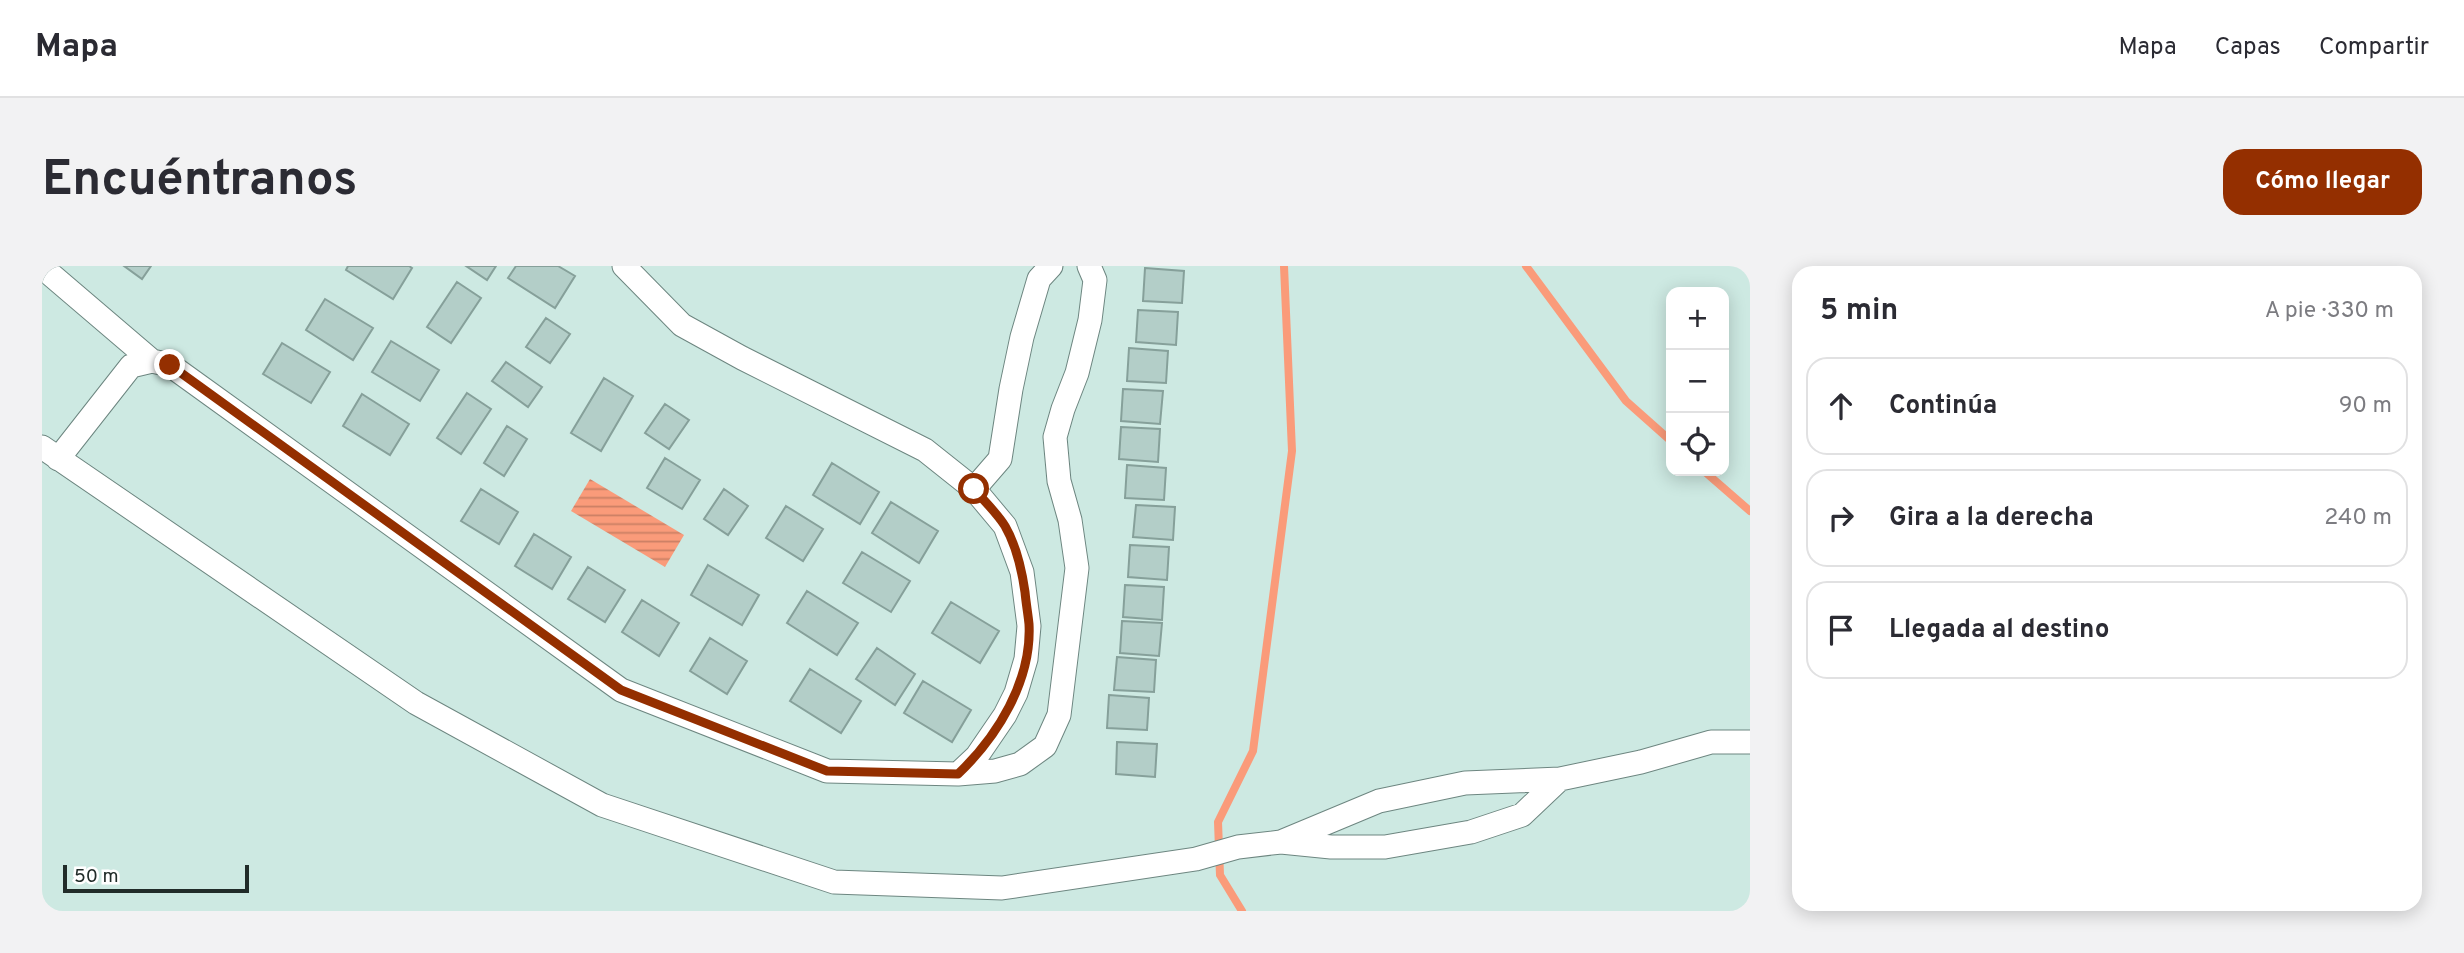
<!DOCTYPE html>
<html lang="es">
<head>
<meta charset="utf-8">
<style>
	:root { --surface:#fff; --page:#f2f2f3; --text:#2b2b33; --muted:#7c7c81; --line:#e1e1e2; --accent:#942f00 }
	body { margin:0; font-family:Overpass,sans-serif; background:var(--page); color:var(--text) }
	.controls { position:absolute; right:21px; top:21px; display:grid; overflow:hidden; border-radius:14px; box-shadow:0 4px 18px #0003 }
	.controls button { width:63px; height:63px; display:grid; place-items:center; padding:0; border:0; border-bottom:2px solid var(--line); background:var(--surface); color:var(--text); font:35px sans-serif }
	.scale { position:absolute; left:21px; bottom:18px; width:186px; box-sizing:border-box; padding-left:7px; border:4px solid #212c29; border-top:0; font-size:19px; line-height:24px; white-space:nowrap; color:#212c29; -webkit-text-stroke:5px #fff; paint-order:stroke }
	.stop { position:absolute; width:21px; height:21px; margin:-16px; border:5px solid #942f00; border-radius:50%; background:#fff }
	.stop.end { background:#942f00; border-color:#fff; box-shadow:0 2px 7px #0008 }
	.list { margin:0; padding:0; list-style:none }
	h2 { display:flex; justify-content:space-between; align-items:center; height:91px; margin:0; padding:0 28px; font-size:30px }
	h2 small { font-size:23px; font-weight:400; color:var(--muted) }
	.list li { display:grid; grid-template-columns:46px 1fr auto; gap:21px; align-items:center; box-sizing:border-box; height:98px; margin:0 14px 14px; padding:0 14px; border:2px solid var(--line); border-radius:21px }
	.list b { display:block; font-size:26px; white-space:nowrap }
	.list em { font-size:23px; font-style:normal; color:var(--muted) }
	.icon { flex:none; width:38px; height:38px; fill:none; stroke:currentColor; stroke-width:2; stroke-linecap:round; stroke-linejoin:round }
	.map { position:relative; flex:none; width:1708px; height:645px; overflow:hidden; border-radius:21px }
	header { display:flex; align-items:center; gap:42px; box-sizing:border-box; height:98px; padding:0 35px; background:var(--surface); border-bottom:2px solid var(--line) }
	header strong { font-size:33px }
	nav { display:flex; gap:38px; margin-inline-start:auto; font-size:24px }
	.intro { display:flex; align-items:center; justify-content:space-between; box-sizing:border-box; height:168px; padding:0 42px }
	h1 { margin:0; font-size:49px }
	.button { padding:18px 32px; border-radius:21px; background:var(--accent); color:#fff; font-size:24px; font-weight:700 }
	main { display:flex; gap:42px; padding:0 42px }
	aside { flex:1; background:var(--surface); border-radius:21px; box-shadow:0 4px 18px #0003 }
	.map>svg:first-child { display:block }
	.water { fill:url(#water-rules) }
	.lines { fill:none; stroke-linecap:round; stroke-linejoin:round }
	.stream { stroke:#fa9b7a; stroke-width:8 }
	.building { fill:#b3cec8; stroke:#86a09a; stroke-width:2 }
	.street-casing { stroke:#6d8680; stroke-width:25 }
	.street { stroke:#fff; stroke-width:23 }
	.route { stroke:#942f00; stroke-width:9 }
</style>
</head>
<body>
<header>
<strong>Mapa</strong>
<nav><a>Mapa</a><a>Capas</a><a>Compartir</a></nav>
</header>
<div class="intro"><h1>Encuéntranos</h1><a class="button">Cómo llegar</a></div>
<main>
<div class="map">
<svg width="1708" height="645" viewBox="0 0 1708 645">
	<defs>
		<pattern id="water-rules" width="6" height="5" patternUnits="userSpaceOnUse" patternTransform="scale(1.75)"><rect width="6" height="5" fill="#fa9b7a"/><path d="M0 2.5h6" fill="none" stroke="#ca7f64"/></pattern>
	</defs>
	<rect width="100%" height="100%" fill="#cde9e2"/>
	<!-- water -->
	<path class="water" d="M548 213 642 269 623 301 529 245Z"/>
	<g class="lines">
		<!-- stream -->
		<path class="stream" d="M1484 0 1584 135 1629 175
			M1662 205 1708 245
			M1200 645 1178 609 1176 556 1211 485 1250 185 1242 0"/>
	</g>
	<!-- building -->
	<path class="building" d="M82 0H109L100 13Z
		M306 0H367L370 2 351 33 304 4Z
		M424 0H454L445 14Z
		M474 0H516L533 10 513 42 466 12Z
		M1103 2 1142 5 1140 37 1101 35Z
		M415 16 439 32 409 77 385 61Z
		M283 33 331 62 311 94 264 64Z
		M1096 44 1136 46 1134 79 1094 76Z
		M504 52 528 68 508 97 484 81Z
		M349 75 397 104 378 135 330 106Z
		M240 77 288 106 269 137 221 108Z
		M1087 82 1126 85 1124 117 1085 115Z
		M464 96 500 121 486 141 450 115Z
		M562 112 591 130 559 185 529 167Z
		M1081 123 1121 125 1118 158 1079 155Z
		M425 127 449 143 419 188 395 172Z
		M320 128 367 158 348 189 301 160Z
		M623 138 647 154 627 183 603 167Z
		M465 160 485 173 462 210 442 197Z
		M1079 161 1118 163 1116 196 1077 193Z
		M623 192 658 214 640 243 605 222Z
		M790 197 837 226 818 258 771 229Z
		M1085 199 1124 202 1122 234 1083 232Z
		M439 223 476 246 457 278 419 255Z
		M682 223 706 240 686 269 662 253Z
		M849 236 896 265 877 297 830 267Z
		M1094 239 1133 241 1131 274 1091 271Z
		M744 240 781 263 761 295 724 272Z
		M492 268 529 291 510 323 473 300Z
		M1088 279 1127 281 1125 314 1086 311Z
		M820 286 868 315 849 346 801 317Z
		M666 299 717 329 700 359 649 329Z
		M546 301 583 324 563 356 526 333Z
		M1083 319 1122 321 1120 354 1081 351Z
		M765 325 816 357 795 389 745 357Z
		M600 334 637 357 617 390 580 366Z
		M909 336 957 365 938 397 890 367Z
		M1080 355 1120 357 1117 390 1078 387Z
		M668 372 705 395 685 428 648 405Z
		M835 382 873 408 853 439 814 413Z
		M1075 391 1114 394 1112 426 1072 424Z
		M768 403 819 435 799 467 748 435Z
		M881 415 929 444 910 476 862 447Z
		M1067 429 1107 432 1105 464 1065 462Z
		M1075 476 1115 478 1113 511 1074 508Z"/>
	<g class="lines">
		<!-- street casing -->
		<g class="street-casing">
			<path id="street" d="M582 0 640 59 700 92 883 184 932 223 963 260 980 306 987 360 984 393 974 427 963 449 935 490 916 508
				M0 1 110 95
				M0 181 374 437 560 539 792 616 960 622 1154 593 1196 581 1239 576 1289 581H1343L1429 566 1480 549 1518 513
				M16 193 89 100 110 95 128 99 579 424 785 505 916 508 953 505 978 498 1003 480 1017 449 1035 302 1028 254 1017 215 1013 171 1021 143 1035 107 1048 54 1053 14 1047 0
				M932 223 958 193 969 123 980 71 997 13 1009 0
				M1241 575 1337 535 1423 517 1518 513 1599 496 1669 476H1708"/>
		</g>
		<!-- street -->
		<use href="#street" class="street"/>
	</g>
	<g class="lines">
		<!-- route -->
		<path class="route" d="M128 99 579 424 785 505 916 508C955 471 990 415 987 358 986 348 984 337 983 326 980 305 974 279 963 260 955 247 942 235 932 223"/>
	</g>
</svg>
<div class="controls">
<button>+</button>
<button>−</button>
<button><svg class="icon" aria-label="locate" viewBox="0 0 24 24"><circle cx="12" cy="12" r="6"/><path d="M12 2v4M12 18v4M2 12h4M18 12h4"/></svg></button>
</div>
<div class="scale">50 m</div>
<div class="stop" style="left:932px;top:223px"></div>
<div class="stop end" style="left:128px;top:99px"></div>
</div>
<aside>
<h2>5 min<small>A pie · 330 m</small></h2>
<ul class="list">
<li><svg class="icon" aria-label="ahead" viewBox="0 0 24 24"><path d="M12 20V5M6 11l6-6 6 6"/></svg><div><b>Continúa</b></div><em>90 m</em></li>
<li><svg class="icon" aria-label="right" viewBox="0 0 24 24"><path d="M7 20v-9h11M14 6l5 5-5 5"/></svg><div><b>Gira a la derecha</b></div><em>240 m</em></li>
<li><svg class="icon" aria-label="arrive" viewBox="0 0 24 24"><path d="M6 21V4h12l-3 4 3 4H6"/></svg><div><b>Llegada al destino</b></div></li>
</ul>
</aside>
</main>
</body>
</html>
